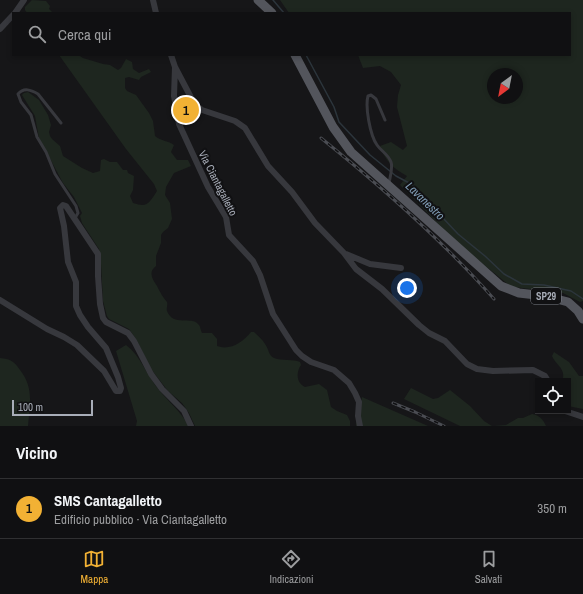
<!DOCTYPE html>
<html lang="it">
<head>
<meta charset="utf-8">
<style>
	:root { --surface:#101012; --page:#1e1e20; --text:#f1f3f6; --muted:#9c9d9f; --line:#303032; --accent:#f2b134 }
	body { margin:0; font-family:"Archivo Narrow",sans-serif; background:var(--page); color:var(--text) }
	.controls { position:absolute; right:12px; bottom:12px; display:grid; overflow:hidden; border-radius:0px; box-shadow:0 2px 6px #0003 }
	.controls button { width:36px; height:36px; display:grid; place-items:center; padding:0; border:0; border-bottom:1px solid var(--line); background:var(--surface); color:var(--text); font:20px sans-serif }
	.compass { position:absolute; left:487px; top:68px; width:36px; height:36px; border-radius:50%; background:var(--surface); box-shadow:0 2px 6px #0003; rotate:212deg }
	.scale { position:absolute; left:12px; bottom:10px; width:81px; box-sizing:border-box; padding-left:4px; border:2px solid #a8adb8; border-top:0; font-size:11px; line-height:14px; white-space:nowrap; color:#a8adb8; -webkit-text-stroke:3px #111113; paint-order:stroke }
	.you { position:absolute; left:407px; top:288px; width:14px; height:14px; margin:-10px; border:3px solid #fff; border-radius:50%; background:#1a73e8; box-shadow:0 0 0 6px #1a73e833 }
	.badge { display:grid; place-items:center; width:26px; height:26px; border-radius:50%; background:var(--accent); color:#111; font-size:13px; font-weight:700 }
	.pin { position:absolute; translate:-50% -50%; border:2px solid #fff; box-shadow:0 1px 4px #0006 }
	.list { margin:0; padding:0; list-style:none }
	h2 { display:flex; justify-content:space-between; align-items:center; height:52px; margin:0; padding:0 16px; font-size:17px }
	h2 small { font-size:13px; font-weight:400; color:var(--muted) }
	.list li { display:grid; grid-template-columns:26px 1fr auto; gap:12px; align-items:center; box-sizing:border-box; height:60px; padding:0 16px; border-top:1px solid var(--line) }
	.list b { display:block; font-size:15px; white-space:nowrap }
	.list p { margin:0; font-size:13px; white-space:nowrap; color:var(--muted) }
	.list em { font-size:13px; font-style:normal; color:var(--muted) }
	.icon { flex:none; width:22px; height:22px; fill:none; stroke:currentColor; stroke-width:2; stroke-linecap:round; stroke-linejoin:round }
	.map { position:relative; flex:none; width:583px; height:426px; overflow:hidden }
	.search { position:absolute; background:var(--surface); box-shadow:0 2px 6px #0003; left:12px; right:12px; top:12px; height:44px; display:flex; align-items:center; gap:10px; box-sizing:border-box; padding:0 14px; border-radius:0px; color:var(--muted); font-size:15px }
	.sheet { height:112px; background:var(--surface) }
	nav { display:flex; justify-content:space-around; align-items:center; box-sizing:border-box; height:56px; border-top:1px solid var(--line); background:var(--surface); font-size:11px; color:var(--muted) }
	nav a { display:grid; justify-items:center; gap:2px }
	nav .on { color:var(--accent) }
	.map>svg:first-child { display:block }
	.green { fill:#1e261f; fill-rule:evenodd }
	.lines { fill:none; stroke-linecap:round; stroke-linejoin:round }
	.stream { stroke:#2c353c; stroke-width:1.5 }
	.service { stroke:#37383d; stroke-width:3 }
	.minor { stroke:#37383d; stroke-width:6 }
	.primary { stroke:#53555c; stroke-width:9 }
	.rail-casing { stroke:#4a4c52; stroke-width:3 }
	.rail { stroke:#111113; stroke-width:1.5; stroke-dasharray:4.5; stroke-linecap:butt }
	.labels { text-anchor:middle; dominant-baseline:central; stroke-width:4; stroke-linejoin:round; paint-order:stroke }
	.shield { fill:#111113; stroke:#7b7e86; stroke-width:1 }
	.shield-label { font-size:10px; font-weight:bold; fill:#a8adb8 }
	.street-label { font-size:11px; fill:#a8adb8; stroke:#111113 }
	.water-label { font-size:12px; font-style:italic; fill:#7f9bb3; stroke:#111113 }
</style>
</head>
<body>
<div class="map">
<svg width="583" height="426" viewBox="0 0 583 426">
	<rect width="100%" height="100%" fill="#161618"/>
	<!-- green -->
	<path class="green" d="M32 0 46 1 50 6 49 9 53 13H27L25 10V7Z
		M280 0H583V301L580 302 563 293 514 287 509 285 458 244 400 185 407 176C394 169 385 161 380 146L391 142 403 150 407 146 397 107 398 95 401 85 391 72 380 66 363 68 358 55H570V13H289ZM493 74H517V98H493Z
		M59 55H78L83 58 103 64 110 65 118 70 121 68 126 59 132 62 133 69 139 73 149 69 151 72 141 77 139 80 129 77 125 78V88L127 91 136 95 149 113 153 121 155 136C161 141 169 141 174 145L171 152 177 160H188L191 166 174 173 166 187 165 195 170 203 172 219 168 228 163 232 161 235V243L156 256V266C148 272 152 279 157 286 160 292 162 296 167 302 168 305 166 308 167 311 173 327 192 316 198 324 201 327 200 329 202 333H212L217 339V346C230 351 243 342 251 332H254C258 336 263 340 265 344 269 349 268 355 274 358 282 361 293 359 300 362L301 365C296 372 296 383 305 387L319 384 327 390 331 407 337 411 347 415 350 421V426H195L189 413 182 403 168 391 151 369 136 339 129 329 109 319 107 316 103 301 101 264 99 249 82 223 80 216 82 213 74 197 63 183 39 138 35 116 22 95 24 93 28 92 39 100 48 115 51 125 49 132 50 136 52 139 60 146 63 156 82 168 93 173 100 171 101 160 104 159 110 162H117L123 170H127L128 173 134 176 133 190 130 196 133 203C148 208 149 203 157 191L154 184 126 149Z
		M126 345C141 356 147 376 159 390 170 403 180 411 189 426H136L137 421 116 351Z
		M554 352 569 362 579 376H583V409L568 406V381H558L563 378C565 368 555 364 552 356Z
		M0 358C10 359 14 361 20 370 34 388 30 404 28 426H0Z
		M411 388 433 399 438 398 450 390 470 406 484 421 492 426H460L404 399Z
		M362 397 428 426H356C355 418 361 406 362 397Z
		M532 414C539 415 543 419 546 426H494L506 425 518 418H523Z"/>
	<g class="lines">
		<!-- stream -->
		<path class="stream" d="M273 0 284 13
			M306 55 334 107 339 122 370 155 396 176 411 184 458 234 485 256 504 274 522 284 544 285 571 291 583 299"/>
		<!-- service -->
		<path class="service" d="M385 120 376 99 371 95 368 96C365 107 370 135 377 145 381 151 388 154 391 162 393 168 390 177 389 183
			M61 123 38 94C31 90 24 87 18 94L21 102 31 115 37 137 46 152 55 174 76 206 78 213 75 218"/>
		<!-- minor -->
		<path class="minor" d="M153 0 156 13
			M15 13 24 0
			M0 29 13 15
			M171 55 175 67 195 105 202 110 235 121 245 128 268 166 292 192 315 223 344 253 356 269 382 289 419 325 429 333 445 341 467 364 477 369 493 371 533 370 545 376 548 381
			M175 67 174 96 179 124 208 187 226 217 229 235 253 261 260 275 273 314 296 350 302 356 311 362 334 370 349 383 355 393 359 402 358 416 360 426
			M346 254 370 264 401 268
			M0 300 47 329 64 337 77 345 104 371 116 391H120L121 388 118 377 106 348 88 327 80 315 76 306V282L68 262 64 226 60 208 63 205 66 206 98 254V276L100 304 103 318 106 322 128 333 134 341 151 374 162 389 184 411 191 426
			M565 411 583 417"/>
		<!-- primary -->
		<path class="primary" d="M258 0 272 13
			M295 55 333 127 351 152 501 286 519 293 545 296 568 302 578 311 583 319"/>
		<!-- rail casing -->
		<g class="rail-casing">
			<path id="rail" d="M321 138C383 188 442 240 494 299
				M393 403 415 412 444 426"/>
		</g>
		<!-- rail -->
		<use href="#rail" class="rail"/>
	</g>
	<g class="labels">
		<!-- shield labels -->
		<rect class="shield" x="531" y="288" width="30" height="16" rx="3"/>
		<g class="shield-label">
			<text x="546" y="296">SP29</text>
		</g>
		<!-- street labels -->
		<g class="street-label">
			<text transform="translate(218 183) rotate(63)">Via Ciantagalletto</text>
		</g>
		<!-- water labels -->
		<g class="water-label">
			<text transform="translate(425 201) rotate(44)">Lavanestro</text>
		</g>
	</g>
</svg>
<div class="controls">
<button><svg class="icon" aria-label="locate" viewBox="0 0 24 24"><circle cx="12" cy="12" r="6"/><path d="M12 2v4M12 18v4M2 12h4M18 12h4"/></svg></button>
</div>
<svg class="compass" viewBox="-18 -18 36 36"><path d="M0-13l5 13h-10z" fill="#e53935"/><path d="M0 13l5-13h-10z" fill="#9c9d9f"/></svg>
<div class="scale">100 m</div>
<div class="you"></div>
<div class="pin badge" style="left:186px;top:110px">1</div>
<div class="search"><svg class="icon" aria-label="search" viewBox="0 0 24 24"><circle cx="10" cy="10" r="6"/><path d="M15 15l6 6"/></svg>Cerca qui</div>
</div>
<section class="sheet">
<h2>Vicino<small></small></h2>
<ul class="list">
<li><span class="badge">1</span><div><b>SMS Cantagalletto</b><p>Edificio pubblico · Via Ciantagalletto</p></div><em>350 m</em></li>
</ul>
</section>
<nav>
<a class="on"><svg class="icon" aria-label="map" viewBox="0 0 24 24"><path d="M3 6l6-2 6 2 6-2v14l-6 2-6-2-6 2zM9 4v14M15 6v14"/></svg>Mappa</a>
<a><svg class="icon" aria-label="directions" viewBox="0 0 24 24"><path d="M12 3l9 9-9 9-9-9zM9 14v-3h6M13 9l2 2-2 2"/></svg>Indicazioni</a>
<a><svg class="icon" aria-label="saved" viewBox="0 0 24 24"><path d="M7 4h10v16l-5-4-5 4z"/></svg>Salvati</a>
</nav>
</body>
</html>
